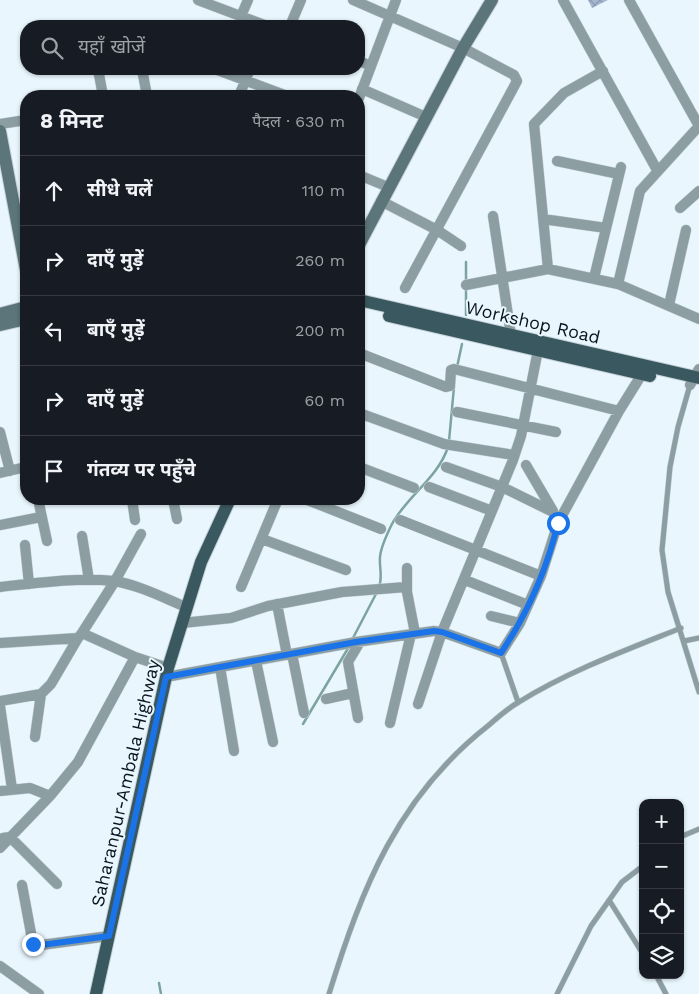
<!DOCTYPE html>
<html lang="hi">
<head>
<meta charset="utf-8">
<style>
	:root { --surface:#171b24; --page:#20242c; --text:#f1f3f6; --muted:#9ea1a6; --line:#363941 }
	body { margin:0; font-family:"Work Sans","Noto Sans Devanagari",sans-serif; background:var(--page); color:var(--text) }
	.controls { position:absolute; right:15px; bottom:15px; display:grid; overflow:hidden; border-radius:10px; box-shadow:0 1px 4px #0004 }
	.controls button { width:45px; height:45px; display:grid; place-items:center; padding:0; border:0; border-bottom:1px solid var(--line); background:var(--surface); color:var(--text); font:25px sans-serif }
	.stop { position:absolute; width:15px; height:15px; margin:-11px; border:4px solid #1a73e8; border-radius:50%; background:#fff }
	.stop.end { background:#1a73e8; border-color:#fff; box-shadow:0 1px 5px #0008 }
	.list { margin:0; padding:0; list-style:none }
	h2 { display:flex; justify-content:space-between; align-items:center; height:65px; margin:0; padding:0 20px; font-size:21px }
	h2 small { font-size:16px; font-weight:400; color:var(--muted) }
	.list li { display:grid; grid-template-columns:32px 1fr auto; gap:15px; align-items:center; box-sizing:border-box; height:70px; padding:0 20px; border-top:1px solid var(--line) }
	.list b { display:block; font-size:19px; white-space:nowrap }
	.list em { font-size:16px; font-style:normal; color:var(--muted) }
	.icon { flex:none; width:28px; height:28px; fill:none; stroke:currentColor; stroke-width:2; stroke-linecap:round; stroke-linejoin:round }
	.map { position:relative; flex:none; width:699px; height:994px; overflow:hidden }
	.search { position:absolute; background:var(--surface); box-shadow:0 1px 4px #0004; left:20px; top:20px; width:345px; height:55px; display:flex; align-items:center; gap:12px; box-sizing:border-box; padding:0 18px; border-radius:20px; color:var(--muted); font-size:19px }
	.panel { position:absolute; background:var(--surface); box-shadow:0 1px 4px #0004; left:20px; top:90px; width:345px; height:415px; border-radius:20px }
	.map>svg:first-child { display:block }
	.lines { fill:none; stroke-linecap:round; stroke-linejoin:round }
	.stream { stroke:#7ca39f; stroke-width:2.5 }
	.building { fill:url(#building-cross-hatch) }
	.lane-casing { stroke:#c5d2da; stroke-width:6 }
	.street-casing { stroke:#c5d2da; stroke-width:11 }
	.secondary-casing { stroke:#c5d2da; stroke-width:14 }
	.primary-casing { stroke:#c5d2da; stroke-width:14 }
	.lane { stroke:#8d9ea2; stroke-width:5 }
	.street { stroke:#8d9ea2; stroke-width:10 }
	.secondary { stroke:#5c757a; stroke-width:12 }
	.primary { stroke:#3a585f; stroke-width:12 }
	.route { stroke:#1a73e8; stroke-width:6 }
	.labels { text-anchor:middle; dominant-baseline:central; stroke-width:4; stroke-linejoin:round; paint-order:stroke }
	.street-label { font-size:18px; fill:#08141b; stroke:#e9f6fe }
</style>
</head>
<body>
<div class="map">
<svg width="699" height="994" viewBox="0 0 699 994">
	<defs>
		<pattern id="building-cross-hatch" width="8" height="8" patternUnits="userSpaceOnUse" patternTransform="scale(1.25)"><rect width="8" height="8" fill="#a5b6d1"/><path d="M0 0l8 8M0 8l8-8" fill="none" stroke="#8d9cb3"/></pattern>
	</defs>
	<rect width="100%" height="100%" fill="#e9f6fe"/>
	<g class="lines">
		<!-- stream -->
		<path class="stream" d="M466 283V262
			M466 315V289
			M457 367 462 344
			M449 441 454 387
			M379 587C383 577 379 567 380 557 381 546 387 534 392 524 407 496 438 478 448 447
			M353 638 377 592
			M303 724 350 645
			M159 983 161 994"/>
	</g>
	<!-- building -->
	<path class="building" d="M588 0H608L592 8Z"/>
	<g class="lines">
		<!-- lane casing -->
		<g class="lane-casing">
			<path id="lane" d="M690 385 678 427 670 467 662 550 668 592 699 692
				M684 641 699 638
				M501 653 518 702
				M680 837 699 829
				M609 900 643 954
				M656 975 666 994
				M329 994C362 887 398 796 489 725 498 717 508 708 519 702 569 671 626 650 681 628
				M557 994 591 926 622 882 643 866"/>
		</g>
		<!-- street casing -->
		<g class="street-casing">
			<path id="street" d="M198 0 267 26
				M353 0 463 48 514 75 517 81 405 288
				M563 0 657 170
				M241 16 248 0
				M290 26 301 0
				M359 61 371 66
				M98 69 103 96
				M142 69 147 96
				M215 69 287 96
				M362 89 426 117
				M239 96 250 69
				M359 98 396 0
				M0 124 26 120
				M557 161 619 174
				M359 175 388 187
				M381 201 437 230 461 246
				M680 208 699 191
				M493 216 511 335
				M543 219 606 228
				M548 269 534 124 564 93 603 71
				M594 278 621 167
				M618 284 640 191 699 126 629 0
				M466 285 548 269 618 284 699 319
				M669 305 686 230
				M359 353 446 387 450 386 451 370 454 369 619 411
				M690 385 699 369
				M457 412 556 432
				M359 413 444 444 514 455
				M0 432 10 471
				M526 465 553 511
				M359 467 414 488
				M446 467 502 487 553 512 558 523
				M0 473 26 467
				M429 487 492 511
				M38 499 47 541
				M132 499 135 520
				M173 499 177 519
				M305 499 381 529
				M400 520 541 576
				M0 525 41 517
				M82 536 89 580
				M262 539 346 570
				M25 545 29 584
				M407 568V592L415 633
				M465 580 528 605
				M0 587C37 583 77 577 114 581 139 585 164 598 186 607
				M241 587 278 499
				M277 604 287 655
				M491 616 520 623
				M182 623 231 618 268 606 342 592 406 587
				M82 633 115 581 141 534
				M0 643 78 638 82 633 135 657 168 668
				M292 654 304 713
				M256 661 273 742
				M220 667 234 751
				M166 677 356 642 434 631 442 632 501 653 520 623 541 576 558 523 619 411 642 374
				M326 699 353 693
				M0 701 41 694
				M418 704 442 632 513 460 521 436 538 350
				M0 706 12 789
				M358 718 348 662 360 642
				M390 723 411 634
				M35 737 41 694 51 684 78 638
				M0 791 30 788 50 796
				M3 838 10 837 57 884
				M0 848 50 796 78 762 135 657
				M22 885 33 944 41 945 109 936
				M0 966 39 994"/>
		</g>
		<!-- secondary casing -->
		<g class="secondary-casing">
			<path id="secondary" d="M0 131 26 270
				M359 245 463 48 492 0
				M0 314 26 307
				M0 325 26 319"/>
		</g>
		<!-- primary casing -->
		<g class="primary-casing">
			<path id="primary" d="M359 300 699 378
				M389 316 650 376
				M96 994 168 668 201 562 230 499"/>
		</g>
		<!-- lane -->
		<use href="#lane" class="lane"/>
		<!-- street -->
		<use href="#street" class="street"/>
		<!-- secondary -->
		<use href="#secondary" class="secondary"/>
		<!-- primary -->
		<use href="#primary" class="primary"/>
	</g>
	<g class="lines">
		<!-- route -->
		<path class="route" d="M33 944 41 945 109 936 166 677 356 642 434 631 442 632 501 653C527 614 547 569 558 523"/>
	</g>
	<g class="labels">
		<!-- street labels -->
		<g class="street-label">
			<text transform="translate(533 322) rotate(13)">Workshop Road</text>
			<text transform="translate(125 783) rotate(-77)">Saharanpur-Ambala Highway</text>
		</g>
	</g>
</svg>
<div class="controls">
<button>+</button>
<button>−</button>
<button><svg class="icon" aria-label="locate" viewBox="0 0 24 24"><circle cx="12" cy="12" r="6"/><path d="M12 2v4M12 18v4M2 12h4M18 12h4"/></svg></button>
<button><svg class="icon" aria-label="layers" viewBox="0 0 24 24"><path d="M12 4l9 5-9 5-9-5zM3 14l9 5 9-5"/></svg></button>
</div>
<div class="stop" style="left:558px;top:523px"></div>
<div class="stop end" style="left:33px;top:944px"></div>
<div class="search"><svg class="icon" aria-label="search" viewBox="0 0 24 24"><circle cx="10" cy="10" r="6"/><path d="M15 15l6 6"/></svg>यहाँ खोजें</div>
<section class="panel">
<h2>8 मिनट<small>पैदल · 630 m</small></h2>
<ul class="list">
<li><svg class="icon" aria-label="ahead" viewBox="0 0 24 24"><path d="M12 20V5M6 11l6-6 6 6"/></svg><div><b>सीधे चलें</b></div><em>110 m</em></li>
<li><svg class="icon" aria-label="right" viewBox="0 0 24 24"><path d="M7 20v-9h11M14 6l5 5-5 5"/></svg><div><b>दाएँ मुड़ें</b></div><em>260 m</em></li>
<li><svg class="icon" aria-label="left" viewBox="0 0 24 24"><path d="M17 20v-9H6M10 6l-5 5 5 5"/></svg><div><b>बाएँ मुड़ें</b></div><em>200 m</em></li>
<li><svg class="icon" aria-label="right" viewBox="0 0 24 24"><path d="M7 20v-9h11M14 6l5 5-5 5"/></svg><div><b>दाएँ मुड़ें</b></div><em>60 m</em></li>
<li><svg class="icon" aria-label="arrive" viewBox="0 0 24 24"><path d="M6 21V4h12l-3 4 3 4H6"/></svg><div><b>गंतव्य पर पहुँचे</b></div></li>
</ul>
</section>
</div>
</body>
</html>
